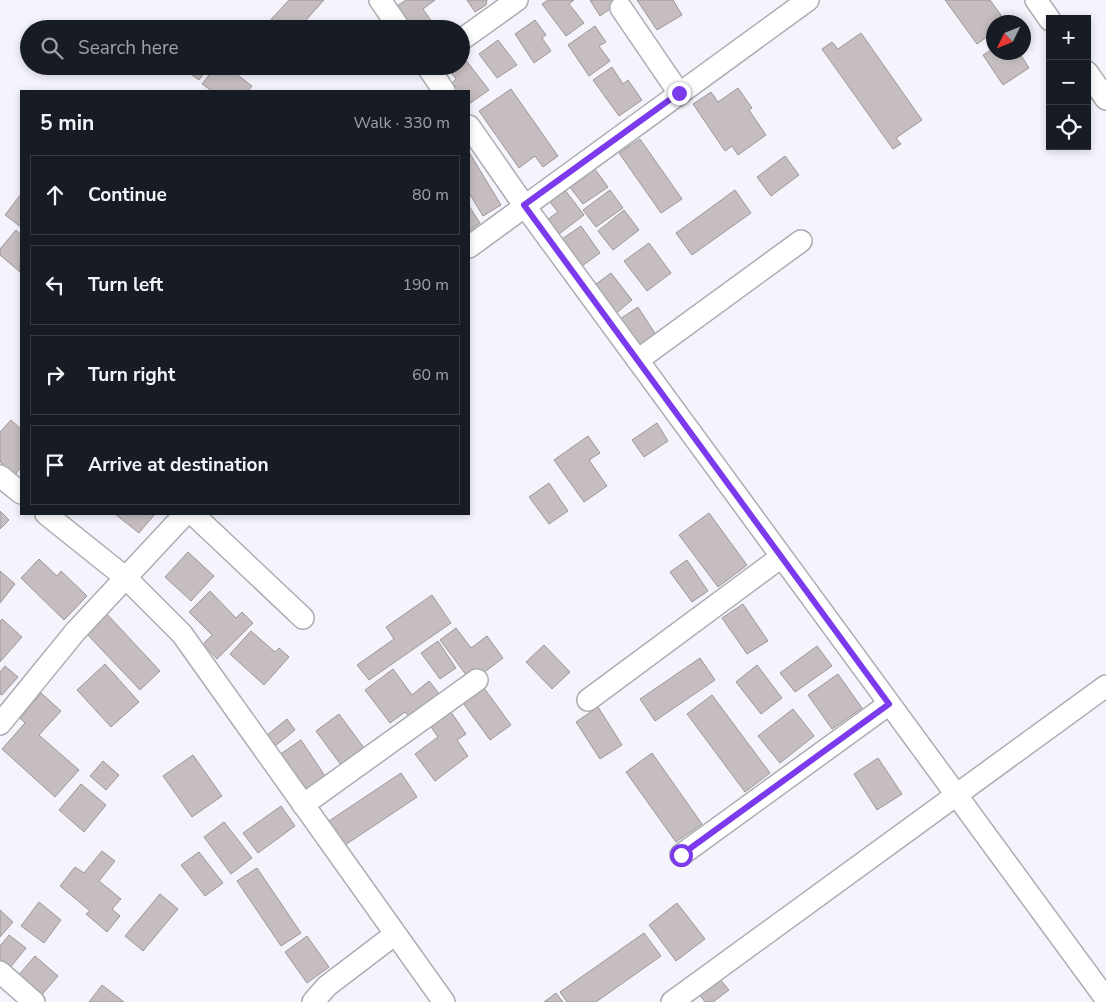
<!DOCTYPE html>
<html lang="en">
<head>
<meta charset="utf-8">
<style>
	:root { --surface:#171b24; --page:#242831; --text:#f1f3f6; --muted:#9ea1a6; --line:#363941 }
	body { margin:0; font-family:"Nunito Sans",sans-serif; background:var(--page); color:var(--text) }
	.controls { position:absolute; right:15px; top:15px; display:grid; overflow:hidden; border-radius:0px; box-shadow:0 2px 8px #0003 }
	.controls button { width:45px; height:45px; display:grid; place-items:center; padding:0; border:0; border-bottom:1px solid var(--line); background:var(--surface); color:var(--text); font:25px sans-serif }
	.compass { position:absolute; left:986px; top:15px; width:45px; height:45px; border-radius:50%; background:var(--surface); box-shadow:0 2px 8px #0003; rotate:227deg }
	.stop { position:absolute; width:15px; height:15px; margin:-11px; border:4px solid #7c3aed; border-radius:50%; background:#fff }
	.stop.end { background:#7c3aed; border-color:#fff; box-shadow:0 1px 5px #0008 }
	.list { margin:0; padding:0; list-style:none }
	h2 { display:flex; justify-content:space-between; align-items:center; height:65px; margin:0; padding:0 20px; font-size:21px }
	h2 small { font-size:16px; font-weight:400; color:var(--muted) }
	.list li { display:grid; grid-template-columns:32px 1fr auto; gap:15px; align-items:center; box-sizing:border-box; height:80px; margin:0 10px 10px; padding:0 10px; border:1px solid var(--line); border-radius:0px }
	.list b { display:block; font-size:19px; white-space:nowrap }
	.list em { font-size:16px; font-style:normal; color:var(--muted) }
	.icon { flex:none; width:28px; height:28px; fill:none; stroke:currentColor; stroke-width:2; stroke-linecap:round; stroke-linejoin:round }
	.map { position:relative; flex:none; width:1106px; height:1002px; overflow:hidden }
	.search { position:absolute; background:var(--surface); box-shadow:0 2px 8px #0003; left:20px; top:20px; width:450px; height:55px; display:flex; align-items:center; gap:12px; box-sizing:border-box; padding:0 18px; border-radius:28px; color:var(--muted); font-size:19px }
	.panel { position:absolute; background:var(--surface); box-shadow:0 2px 8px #0003; left:20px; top:90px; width:450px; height:425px; border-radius:0px }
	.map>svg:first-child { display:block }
	.building { fill:#c5bdc0; stroke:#9e9799 }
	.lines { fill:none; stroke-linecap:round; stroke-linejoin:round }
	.minor-casing { stroke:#acacb3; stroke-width:24 }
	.minor { stroke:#fff; stroke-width:21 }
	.route { stroke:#7c3aed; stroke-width:6 }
</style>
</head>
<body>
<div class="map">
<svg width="1106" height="1002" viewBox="0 0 1106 1002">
	<rect width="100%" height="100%" fill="#f5f4fc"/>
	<!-- building -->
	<path class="building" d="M289 0H324L298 29H265L264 27Z
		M406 0H435L423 9 437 29H413L397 6Z
		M467 0H487L486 5 475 12Z
		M548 0H574L569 4 584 23 566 36 542 4Z
		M590 0H623L600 16Z
		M637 0H673L682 15 657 30Z
		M945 0H990L1006 22H994V32L977 44Z
		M535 20 546 35 542 38 551 51 534 63 515 34Z
		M595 26 606 42 599 46 610 61 589 76 568 45Z
		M861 33 922 120 896 138 901 144 893 149 822 49 832 42 838 49Z
		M498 40 517 65 497 78 479 54Z
		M994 48V52H1019L1029 68 1003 85 983 55Z
		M465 59 489 90 469 104V91H459L452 83 456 79 450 71 456 66H461V62Z
		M179 66H209L199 80Z
		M216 66H226L252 86 248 91H212L202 84Z
		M612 67 623 84 628 80 642 100 619 116 593 80Z
		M738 88 752 108 749 110 766 135 738 155 732 146 725 151 693 104 711 92 718 102Z
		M511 89 558 156 543 167 535 156 519 168 479 111Z
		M640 139 682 199 661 213 619 153Z
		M469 152 501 205 483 216 469 193Z
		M785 156 799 175 771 196 757 177Z
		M594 168 608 187 583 204 569 186Z
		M565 190 584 215 555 237 544 222 558 212 549 201Z
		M610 190 623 208 596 227 583 210Z
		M735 190 751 213 692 255 676 233Z
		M21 194V227L5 215Z
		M469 206 480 223 469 231Z
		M624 210 639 230 613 250 598 231Z
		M581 226 600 253 582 266 562 239Z
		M16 230 21 235 20 272 0 255V249Z
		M649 243 671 273 647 291 624 261Z
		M611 273 632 300 614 315 592 287Z
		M638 307 656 335 636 349 617 321Z
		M11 420 21 429V467L15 475 0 462V432Z
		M657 423 668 441 644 457 632 440Z
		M588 436 600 453 589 460 607 486 584 502 554 460Z
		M549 483 568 511 549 524 529 497Z
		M0 511 9 520 0 529Z
		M709 513 747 565 718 587 679 535Z
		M115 514H155L139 533Z
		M188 552 214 576 191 601 165 577Z
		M39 559 57 576 61 571 87 596 64 620 21 578Z
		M687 560 708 591 692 602 670 572Z
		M0 571 15 584 0 603Z
		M210 591 236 618 242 612 253 623 217 659 203 644 212 635 189 612Z
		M432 595 451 623 369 680 357 665 394 639 386 627Z
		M743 604 768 641 747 654 722 618Z
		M105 612 160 671 140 690 85 632Z
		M2 619 22 637 0 662V621Z
		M456 628 471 648 487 636 503 658 482 674 477 668 467 676 440 640Z
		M251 631 275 652 279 648 289 657 264 685 230 654Z
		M438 641 456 668 440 679 421 653Z
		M544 645 570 672 552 689 526 662Z
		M817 646 832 666 795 692 780 673Z
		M700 658 715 680 655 721 640 699Z
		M105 664 139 702 111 727 77 690Z
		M757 665 782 698 761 714 736 682Z
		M5 666 18 677 2 695 0 694V672Z
		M393 669 412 695 429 681 441 696 411 719 405 712 390 723 365 690Z
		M838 674 862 708 832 729 808 695Z
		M484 688 511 725 490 740 463 703Z
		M41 693 61 711 39 735 79 770 55 797 2 749 25 723 20 718Z
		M712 695 770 773 745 792 687 714Z
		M598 707 622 745 600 759 576 722Z
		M793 709 814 736 780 763 758 736Z
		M451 712 466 734 457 740 468 756 435 781 415 754 438 737 431 727Z
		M339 714 364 748 341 765 316 731Z
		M287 719 295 730 275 746 267 735Z
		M301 740 325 776 304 791 279 755Z
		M652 753 702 824 676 842 626 772Z
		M193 755 222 796 192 817 163 776Z
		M878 758 902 794 877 810 854 774Z
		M103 761 119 775 106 790 90 776Z
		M401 773 417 797 342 847 326 823Z
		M81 784 106 805 84 832 59 810Z
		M281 806 295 826 258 853 243 833Z
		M224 822 252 858 231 874 204 837Z
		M102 851 115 861 99 881 121 899 112 909 120 916 107 932 86 914 90 911 60 886 75 867 84 873Z
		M199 852 223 883 205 896 181 865Z
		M257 868 301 933 281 946 237 881Z
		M160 894 178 909 143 951 125 936Z
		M39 902 61 920 44 943 21 926Z
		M677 903 705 939 676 961 649 925Z
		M0 910 13 922 0 937Z
		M644 933 661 956 596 1002H567L560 992Z
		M9 935 26 948 9 969 0 962V946Z
		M307 936 329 967 307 983 285 952Z
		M35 956 58 976 39 998 16 978Z
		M719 978 729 990 713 1002H705L699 994Z
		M102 985 124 1002H89Z
		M556 993 563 1002H544Z"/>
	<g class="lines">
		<!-- minor casing -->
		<g class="minor-casing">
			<path id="minor" d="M380 0 400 29
				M1036 0 1050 20
				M621 8 679 93
				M461 40 517 0
				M427 66 444 91
				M1087 72 1106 99
				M469 126 524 205 1106 999
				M469 247 808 0
				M638 360 801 241
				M0 476 21 493
				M46 514 126 578 182 634 444 1002
				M193 514 303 618
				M588 700 781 557
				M0 724 75 632 185 514
				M303 805 477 680
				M681 855 889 704
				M0 972 34 1002
				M313 1002 327 986 394 935
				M672 1002 1106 686"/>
		</g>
		<!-- minor -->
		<use href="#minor" class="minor"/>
	</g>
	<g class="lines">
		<!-- route -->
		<path class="route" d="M679 93 524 205 889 704 681 855"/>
	</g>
</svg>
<div class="controls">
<button>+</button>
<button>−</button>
<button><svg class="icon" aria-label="locate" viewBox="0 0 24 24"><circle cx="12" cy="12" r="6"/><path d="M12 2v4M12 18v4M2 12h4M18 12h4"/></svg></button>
</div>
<svg class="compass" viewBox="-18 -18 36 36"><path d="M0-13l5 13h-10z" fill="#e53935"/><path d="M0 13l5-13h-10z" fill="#9ea1a6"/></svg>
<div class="stop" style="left:681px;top:855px"></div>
<div class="stop end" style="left:679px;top:93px"></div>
<div class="search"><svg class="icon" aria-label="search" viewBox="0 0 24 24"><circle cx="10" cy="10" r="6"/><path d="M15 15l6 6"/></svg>Search here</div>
<section class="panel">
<h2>5 min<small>Walk · 330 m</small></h2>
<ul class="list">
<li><svg class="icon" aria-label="ahead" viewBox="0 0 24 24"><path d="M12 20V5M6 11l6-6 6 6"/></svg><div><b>Continue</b></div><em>80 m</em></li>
<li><svg class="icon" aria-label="left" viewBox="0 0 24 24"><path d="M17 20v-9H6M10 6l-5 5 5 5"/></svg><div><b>Turn left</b></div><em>190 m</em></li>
<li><svg class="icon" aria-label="right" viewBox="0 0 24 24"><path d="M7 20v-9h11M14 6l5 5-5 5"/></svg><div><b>Turn right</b></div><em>60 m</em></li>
<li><svg class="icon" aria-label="arrive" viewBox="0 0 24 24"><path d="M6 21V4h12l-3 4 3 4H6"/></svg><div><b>Arrive at destination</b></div></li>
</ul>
</section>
</div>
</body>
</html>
